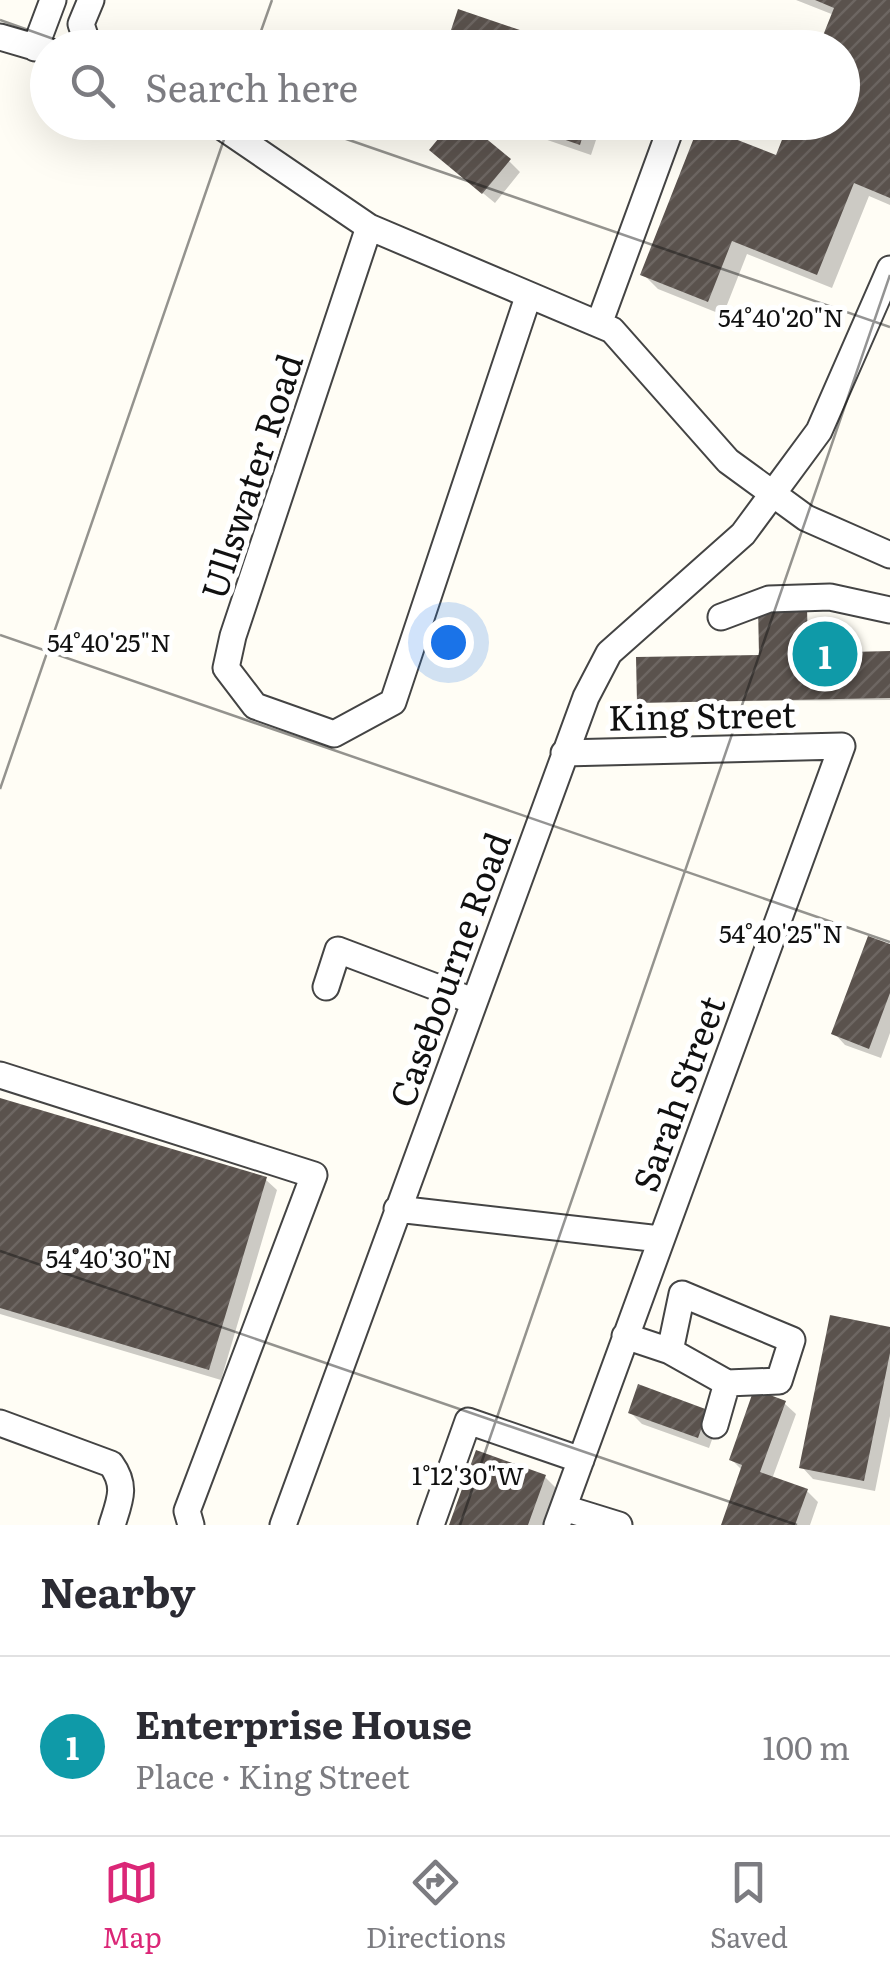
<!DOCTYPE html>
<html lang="en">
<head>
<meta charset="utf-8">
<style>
	:root { --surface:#fff; --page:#f2f2f3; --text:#2b2b33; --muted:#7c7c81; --line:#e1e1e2; --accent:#db2777 }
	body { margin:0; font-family:Literata,serif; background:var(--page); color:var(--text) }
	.you { position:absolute; left:448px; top:642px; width:35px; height:35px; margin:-25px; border:8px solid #fff; border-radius:50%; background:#1a73e8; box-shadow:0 0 0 15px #1a73e833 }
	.badge { display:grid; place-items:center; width:65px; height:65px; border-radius:50%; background:var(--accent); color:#fff; font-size:32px; font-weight:700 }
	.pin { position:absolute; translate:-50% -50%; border:5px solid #fff; box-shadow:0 2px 10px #0006 }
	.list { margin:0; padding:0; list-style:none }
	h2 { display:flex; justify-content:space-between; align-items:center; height:130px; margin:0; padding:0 40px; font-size:42px }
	h2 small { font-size:32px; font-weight:400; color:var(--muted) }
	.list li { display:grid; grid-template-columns:65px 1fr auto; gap:30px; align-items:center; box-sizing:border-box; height:180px; padding:0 40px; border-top:2px solid var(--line) }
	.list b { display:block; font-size:38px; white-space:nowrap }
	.list p { margin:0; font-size:32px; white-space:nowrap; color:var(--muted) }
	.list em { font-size:32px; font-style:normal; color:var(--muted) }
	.icon { flex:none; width:55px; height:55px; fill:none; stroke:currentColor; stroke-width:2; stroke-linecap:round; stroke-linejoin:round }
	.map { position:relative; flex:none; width:890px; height:1525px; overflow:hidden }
	.search { position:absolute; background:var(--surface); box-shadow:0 10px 40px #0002; left:30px; right:30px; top:30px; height:110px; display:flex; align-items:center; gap:25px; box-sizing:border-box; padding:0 35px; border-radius:55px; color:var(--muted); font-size:38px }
	.sheet { height:310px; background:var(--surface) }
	nav { display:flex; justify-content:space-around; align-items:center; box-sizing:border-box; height:140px; border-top:2px solid var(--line); background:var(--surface); font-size:28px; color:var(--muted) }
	nav a { display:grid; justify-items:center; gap:5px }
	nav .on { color:var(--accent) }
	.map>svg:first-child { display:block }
	.shadow { fill:#0003 }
	.building { fill:url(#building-hatch) }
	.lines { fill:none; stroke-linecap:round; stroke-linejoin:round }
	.minor-casing { stroke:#444; stroke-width:29 }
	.minor { stroke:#fff; stroke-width:25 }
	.ticks { fill:none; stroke:#111; stroke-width:2.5; stroke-opacity:0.45 }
	.labels { text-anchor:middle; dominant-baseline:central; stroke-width:10; stroke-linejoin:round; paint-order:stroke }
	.street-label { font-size:35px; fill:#111; stroke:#fff }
	.ticks-label { font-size:25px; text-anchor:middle; fill:#111; stroke:#fff; stroke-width:10; stroke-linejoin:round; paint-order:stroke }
</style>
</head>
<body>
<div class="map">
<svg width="890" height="1525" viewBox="0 0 890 1525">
	<defs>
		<pattern id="building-hatch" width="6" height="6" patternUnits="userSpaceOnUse" patternTransform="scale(2.5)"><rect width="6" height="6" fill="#5a524d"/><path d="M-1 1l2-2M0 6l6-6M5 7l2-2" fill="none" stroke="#6d6662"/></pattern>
	</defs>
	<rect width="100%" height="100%" fill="#fffdf5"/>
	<!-- shadow -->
	<path class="shadow" d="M796 0H890V205L869 196 832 288 747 254 723 315 658 289 643 274 777 158 842 122V48L834 15Z
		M495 122H602L591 155Z
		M444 161H509L520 172 495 203Z
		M806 609 810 655 890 654V700L640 702 762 657Z
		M890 946V1033L881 1058 845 1045 834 1033Z
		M0 1100 265 1179 277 1190 221 1380 0 1314Z
		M890 1329V1416L875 1491 813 1479 802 1467Z
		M784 1403 796 1414 772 1479 807 1491 818 1502 810 1525H723L743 1471 732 1460Z
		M631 1413 718 1423 709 1448 642 1424Z
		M545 1477 556 1488 543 1525H452Z"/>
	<!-- building -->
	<path class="building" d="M815 0H890V198L854 183 817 275 732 241 708 302 640 275 699 125 776 155 789 122H842V48H818L834 8Z
		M458 9 570 47V48H445Z
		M452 122H466L511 159 482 194 429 150Z
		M514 122H587L580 145Z
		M807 606 808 653 890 651V698L637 703 636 657 759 655 758 607Z
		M868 936 890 944V993L869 1049 831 1034Z
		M0 1098 267 1177 209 1370 0 1308Z
		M830 1315 890 1327V1353L864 1481 799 1468Z
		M638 1384 708 1410 698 1438 628 1413Z
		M754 1389 786 1401 760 1472 808 1489 795 1525H721L742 1465 729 1460Z
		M476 1450 546 1475 528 1525H449Z"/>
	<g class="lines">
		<!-- minor casing -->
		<g class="minor-casing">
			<path id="minor" d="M0 37 48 51
				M35 48 53 0
				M89 48 81 24 91 0
				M215 122 369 227 612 330 728 461 806 518 890 555
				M369 227 233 636 226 668 255 706 334 734 393 702 528 297
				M599 324 673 122
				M721 617 769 599 830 597 890 610
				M326 987 338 950 473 1001
				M0 1075 314 1175 187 1511 191 1525
				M397 1209 660 1239
				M625 1336 670 1351 682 1294 792 1340 779 1381 727 1383 715 1425
				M670 1351 727 1383
				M0 1423 111 1464C127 1486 120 1500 112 1525
				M564 1508 619 1525
				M283 1525 586 697 609 653 743 534 819 431 890 269
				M431 1525 468 1421 581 1460
				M557 1525 842 746 564 753"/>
		</g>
		<!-- minor -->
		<use href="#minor" class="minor"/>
	</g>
	<!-- ticks -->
	<path class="ticks" d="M0 20 79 48M255 48 272 0M297 122 890 327M0 635 890 942M0 789 230 122M0 1251 797 1525M460 1525 890 275"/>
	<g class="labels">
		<!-- street labels -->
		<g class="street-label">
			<text transform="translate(250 476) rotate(-72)">Ullswater Road</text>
			<text transform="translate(702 714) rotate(-1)">King Street</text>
			<text transform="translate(448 969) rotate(-70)">Casebourne Road</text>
			<text transform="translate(677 1093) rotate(-70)">Sarah Street</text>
		</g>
	</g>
	<g class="ticks-label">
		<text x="781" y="327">54°40'20"N</text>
		<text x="109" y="652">54°40'25"N</text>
		<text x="781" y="943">54°40'25"N</text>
		<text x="109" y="1268">54°40'30"N</text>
		<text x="468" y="1485">1°12'30"W</text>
	</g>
</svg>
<div class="you"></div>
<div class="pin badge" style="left:825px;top:654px;background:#0f9aa8">1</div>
<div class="search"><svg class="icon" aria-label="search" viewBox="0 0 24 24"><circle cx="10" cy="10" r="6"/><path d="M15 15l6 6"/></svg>Search here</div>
</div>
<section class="sheet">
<h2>Nearby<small></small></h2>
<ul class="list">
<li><span class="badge" style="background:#0f9aa8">1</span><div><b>Enterprise House</b><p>Place · King Street</p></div><em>100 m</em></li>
</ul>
</section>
<nav>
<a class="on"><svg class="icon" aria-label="map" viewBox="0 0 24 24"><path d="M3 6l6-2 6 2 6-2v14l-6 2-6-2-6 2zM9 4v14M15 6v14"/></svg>Map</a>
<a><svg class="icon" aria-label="directions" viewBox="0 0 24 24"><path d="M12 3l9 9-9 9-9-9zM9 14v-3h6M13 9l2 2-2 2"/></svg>Directions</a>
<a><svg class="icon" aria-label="saved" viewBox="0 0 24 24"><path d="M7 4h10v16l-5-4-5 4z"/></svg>Saved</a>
</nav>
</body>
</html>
